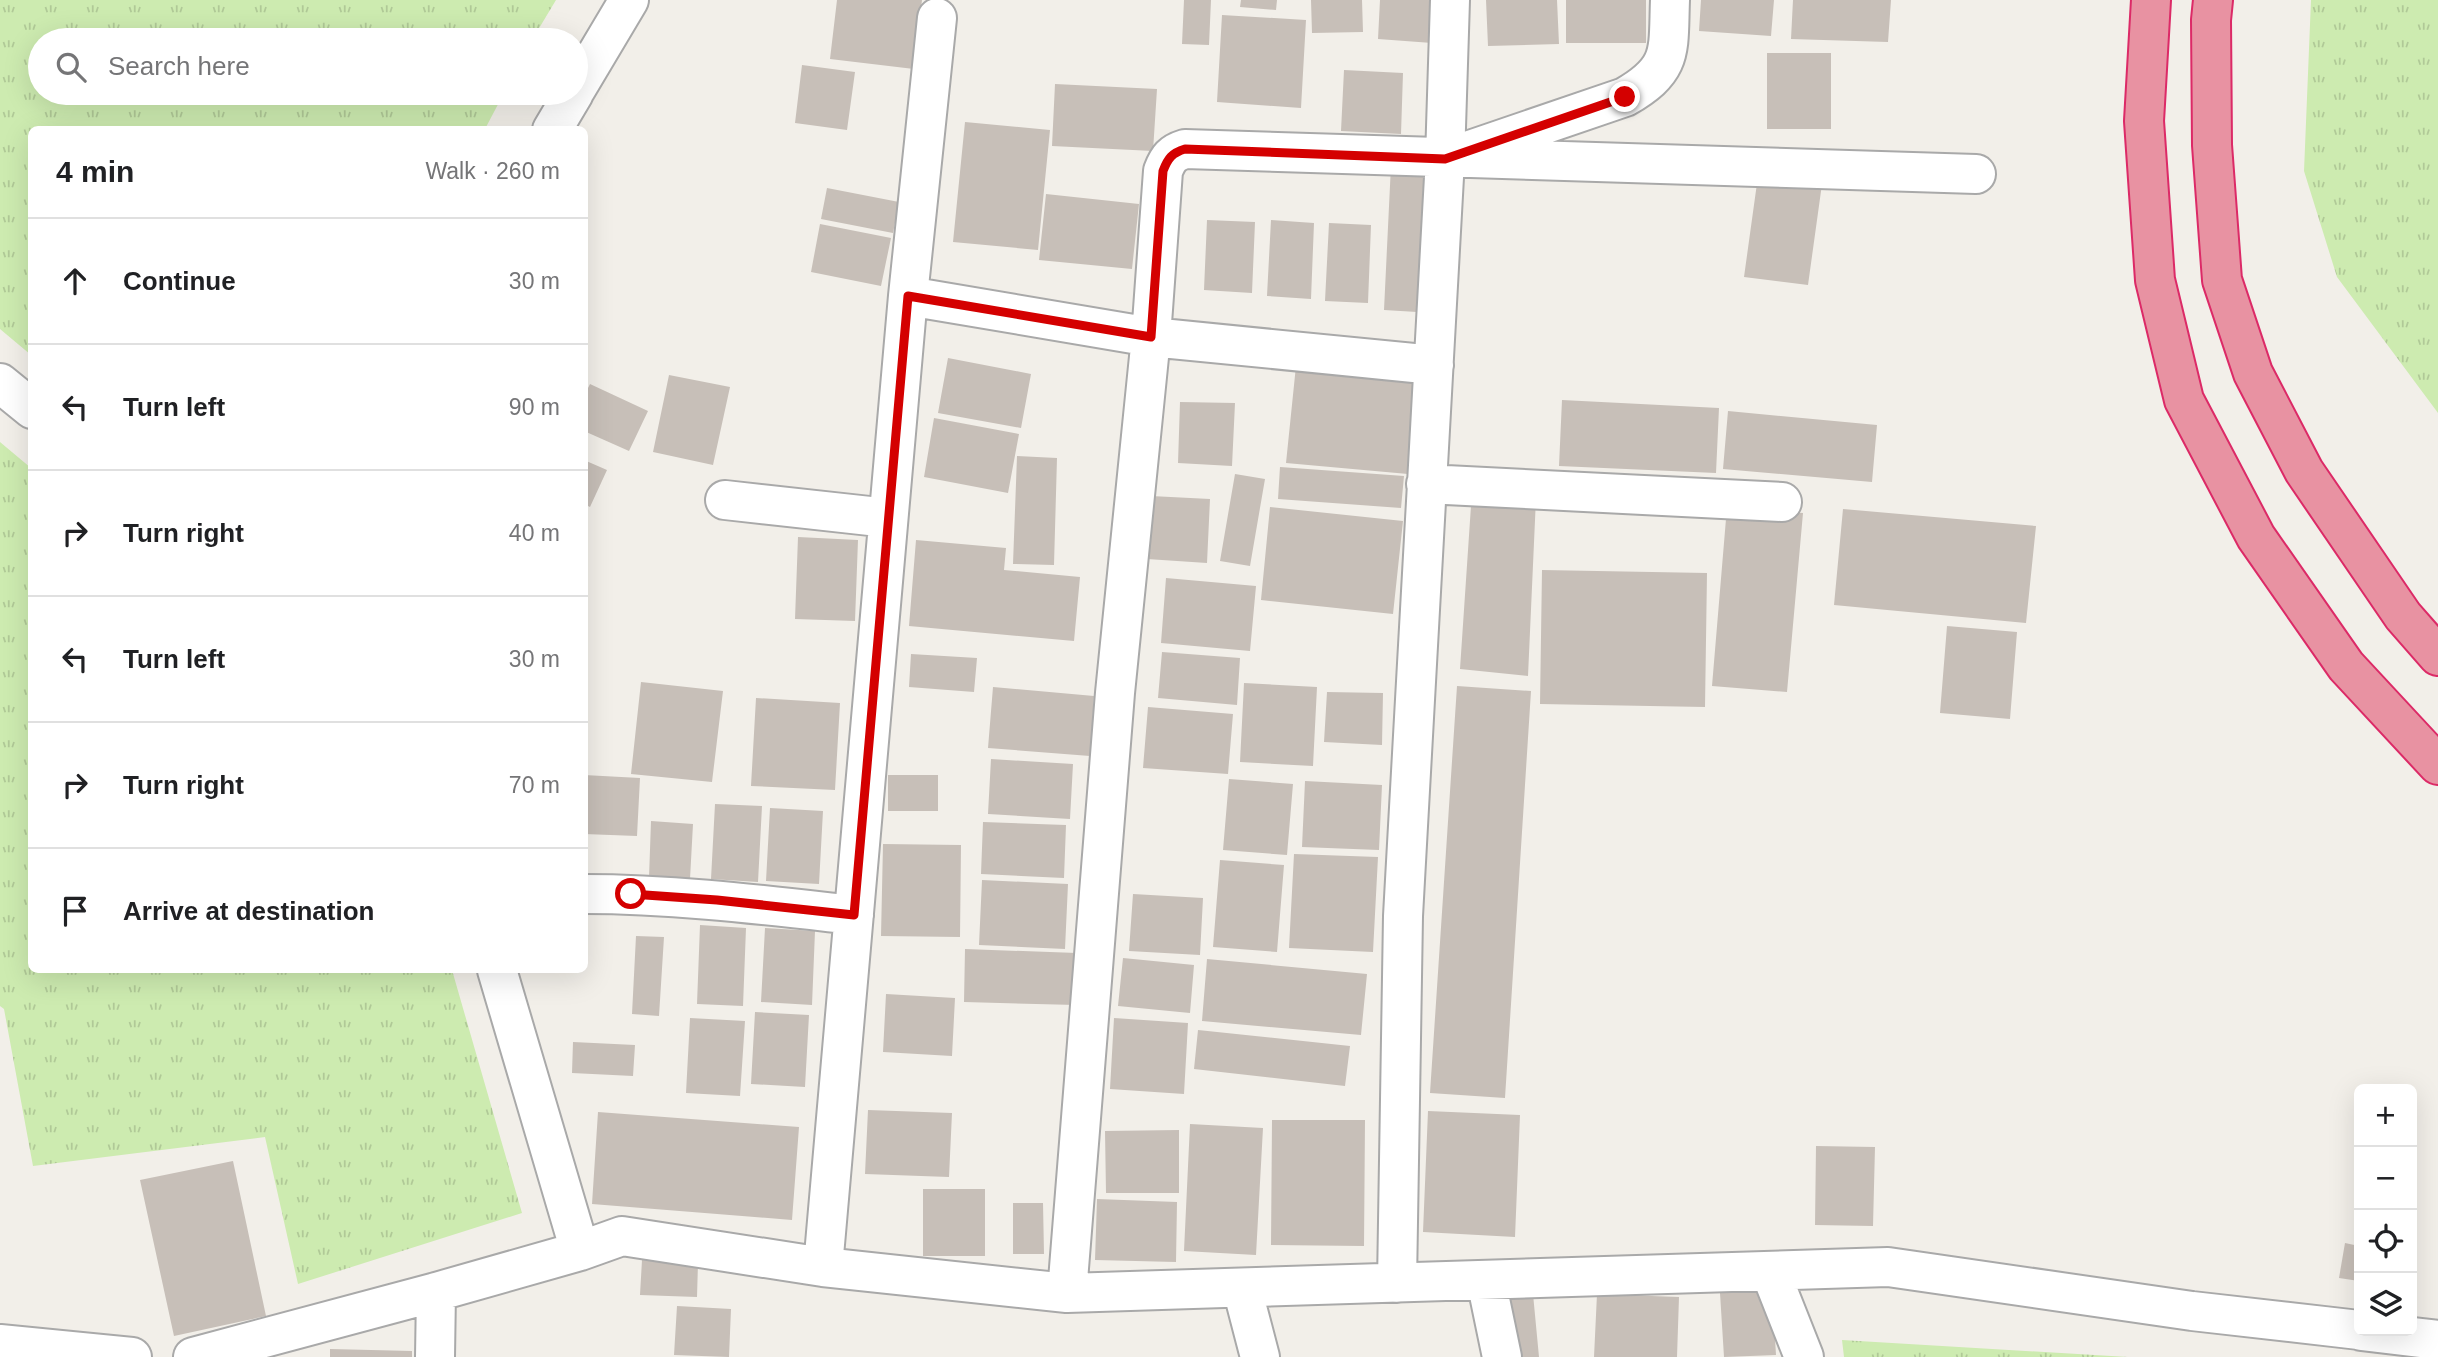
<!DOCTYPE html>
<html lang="en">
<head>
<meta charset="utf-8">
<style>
	:root { --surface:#fff; --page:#f2f2f2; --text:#202124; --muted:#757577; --line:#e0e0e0 }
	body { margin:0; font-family:Arial,sans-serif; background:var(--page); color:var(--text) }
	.controls { position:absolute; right:21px; bottom:21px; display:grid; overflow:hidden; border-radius:10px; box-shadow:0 7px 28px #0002 }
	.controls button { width:63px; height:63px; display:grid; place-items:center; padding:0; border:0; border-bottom:2px solid var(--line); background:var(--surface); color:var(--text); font:35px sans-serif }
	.stop { position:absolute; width:21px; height:21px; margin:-16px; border:5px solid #d40000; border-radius:50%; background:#fff }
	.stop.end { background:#d40000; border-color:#fff; box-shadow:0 2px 7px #0008 }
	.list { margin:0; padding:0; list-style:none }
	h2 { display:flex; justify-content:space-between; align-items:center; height:91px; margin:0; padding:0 28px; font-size:30px }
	h2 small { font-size:23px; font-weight:400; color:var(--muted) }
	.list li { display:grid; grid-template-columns:46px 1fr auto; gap:21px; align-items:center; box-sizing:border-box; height:126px; padding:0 28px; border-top:2px solid var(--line) }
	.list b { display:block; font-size:26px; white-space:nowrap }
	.list em { font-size:23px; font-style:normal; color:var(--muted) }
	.icon { flex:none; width:38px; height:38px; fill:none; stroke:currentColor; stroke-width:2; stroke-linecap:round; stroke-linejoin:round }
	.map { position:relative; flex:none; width:2438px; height:1357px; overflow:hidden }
	.search { position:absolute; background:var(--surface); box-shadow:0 7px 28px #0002; left:28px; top:28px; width:560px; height:77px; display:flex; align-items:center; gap:18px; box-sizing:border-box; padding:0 24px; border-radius:38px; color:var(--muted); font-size:26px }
	.panel { position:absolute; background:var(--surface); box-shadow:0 7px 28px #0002; left:28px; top:126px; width:560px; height:847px; border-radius:10px }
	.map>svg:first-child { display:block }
	.grass { fill:url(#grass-tufts) }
	.building { fill:#c7bfb8 }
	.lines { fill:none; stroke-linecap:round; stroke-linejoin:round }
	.minor-casing { stroke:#a9a9a9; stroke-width:42 }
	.highway-casing { stroke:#dc2a67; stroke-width:42 }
	.minor { stroke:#fff; stroke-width:38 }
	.highway { stroke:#e892a2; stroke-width:38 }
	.route { stroke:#d40000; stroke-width:9 }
</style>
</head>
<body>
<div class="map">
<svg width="2438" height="1357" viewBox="0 0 2438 1357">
	<defs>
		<pattern id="grass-tufts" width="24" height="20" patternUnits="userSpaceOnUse" patternTransform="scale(1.75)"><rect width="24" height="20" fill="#cdebb0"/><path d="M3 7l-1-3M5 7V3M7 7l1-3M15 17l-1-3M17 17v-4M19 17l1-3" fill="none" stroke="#b0c997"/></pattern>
	</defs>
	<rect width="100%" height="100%" fill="#f2efe9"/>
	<!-- grass -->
	<path class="grass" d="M0 0H556L532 40H40V93H504L485 129 32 130 31 355 0 329Z
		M2311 0H2438V413L2337 277 2304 171Z
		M0 442 31 468 32 970H452L522 1213 298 1284 265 1137 33 1166 4 1009 0 1006Z
		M1842 1340 2128 1357H1844Z"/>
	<!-- building -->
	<path class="building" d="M837 0H922L914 69 830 59Z
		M1184 0H1211L1209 45 1182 44Z
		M1241 0H1277L1276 10 1240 7Z
		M1311 0H1362L1363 32 1312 33Z
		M1380 0H1436L1432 43 1378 39Z
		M1486 0H1557L1559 44 1488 46Z
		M1566 0H1646V43H1566Z
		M1701 0H1774L1771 36 1699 31Z
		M1793 0H1891L1888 42 1791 39Z
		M1222 15 1306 20 1301 108 1217 102Z
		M1767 53H1831V129H1767Z
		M802 65 855 72 847 130 795 123Z
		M1344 70 1403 73 1401 134 1341 131Z
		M1055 84 1157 89 1153 151 1052 146Z
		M965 122 1050 130 1038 250 953 242Z
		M1391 165 1424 167 1417 312 1384 310Z
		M1758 176 1822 184 1808 285 1744 277Z
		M827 188 899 202 893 233 821 219Z
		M1046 194 1139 204 1132 269 1039 260Z
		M1207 220 1255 222 1252 293 1204 290Z
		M1271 220 1314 223 1311 299 1267 296Z
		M1329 223 1371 225 1368 303 1325 301Z
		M820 224 891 238 881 286 811 272Z
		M1297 356 1419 368 1408 474 1286 463Z
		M948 358 1031 374 1021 428 938 413Z
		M669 375 730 387 713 465 653 452Z
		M590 384 648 411 629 451 584 431V396Z
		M1562 400 1719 408 1716 473 1559 466Z
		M1180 402 1235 403 1232 466 1178 463Z
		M1728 411 1877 425 1872 482 1723 469Z
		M934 418 1019 434 1008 493 924 477Z
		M1017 456 1057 458 1054 565 1013 564Z
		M584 460 607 470 590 507 584 504Z
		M1280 467 1404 476 1401 508 1278 499Z
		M1235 474 1265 479 1250 566 1220 561Z
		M1472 491 1536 498 1528 676 1460 669Z
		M1151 496 1210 499 1207 563 1147 559Z
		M1270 507 1403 521 1393 614 1261 600Z
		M1727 507 1803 513 1787 692 1712 686Z
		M1843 509 2036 526 2026 623 1834 605Z
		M798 537 858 540 855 621 795 619Z
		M916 540 1006 548 1004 570 1080 577 1074 641 909 626Z
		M1542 570 1707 573 1705 707 1540 704Z
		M1166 578 1256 586 1250 651 1161 643Z
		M1947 626 2017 632 2010 719 1940 713Z
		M1162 652 1240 658 1237 705 1158 698Z
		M911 654 977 658 974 692 909 687Z
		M641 682 723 691 712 782 631 774Z
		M1244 683 1317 687 1313 766 1240 762Z
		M1457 686 1531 691 1505 1098 1430 1093Z
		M993 687 1094 696 1090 756 988 748Z
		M1327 692 1383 693 1382 745 1324 742Z
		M756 698 840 703 835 790 751 786Z
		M1148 707 1233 714 1228 774 1143 768Z
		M991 759 1073 764 1070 819 988 814Z
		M584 775 640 778 637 836 584 834Z
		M888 775H938V811H888Z
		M1229 779 1293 784 1287 855 1223 850Z
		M1305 781 1382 785 1379 850 1302 847Z
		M715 804 762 806 758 882 711 879Z
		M770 808 823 811 819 884 766 881Z
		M651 821 693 824 690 879 649 878Z
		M983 822 1066 825 1064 878 981 874Z
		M883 844 961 845 960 937 881 936Z
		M1294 854 1378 857 1373 952 1289 948Z
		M1220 860 1284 865 1277 952 1213 947Z
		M982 880 1068 884 1065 949 979 945Z
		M1133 894 1203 898 1200 955 1129 951Z
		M700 925 746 928 743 1006 697 1004Z
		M765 928 815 931 812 1005 761 1002Z
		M636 936 664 937 659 1016 632 1014Z
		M965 949 1077 953 1076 1005 964 1002Z
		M1123 958 1194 965 1190 1013 1118 1006Z
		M1207 959 1367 974 1361 1035 1202 1021Z
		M886 994 955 998 952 1056 883 1052Z
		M755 1012 809 1015 805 1087 751 1084Z
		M690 1018 745 1021 740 1096 686 1093Z
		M1114 1018 1188 1023 1184 1094 1110 1089Z
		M1198 1030 1350 1046 1345 1086 1194 1069Z
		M573 1042 635 1045 633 1076 572 1073Z
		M868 1110 952 1113 949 1177 865 1174Z
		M1428 1111 1520 1115 1515 1237 1423 1232Z
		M598 1112 799 1127 792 1220 592 1204Z
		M1272 1120H1365L1364 1246 1271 1245Z
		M1190 1124 1263 1128 1256 1255 1184 1251Z
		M1179 1130V1193H1106L1105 1131Z
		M1816 1146 1875 1147 1873 1226 1815 1225Z
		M233 1161 266 1316 174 1336 140 1180Z
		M923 1189H985V1256H923Z
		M1097 1199 1177 1202 1176 1262 1095 1260Z
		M1013 1203H1043L1044 1254H1013Z
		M2345 1243 2359 1246V1281L2339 1278Z
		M642 1260 698 1263 697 1297 640 1295Z
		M1772 1289 1776 1355 1724 1357 1720 1293Z
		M1533 1294 1539 1357H1508L1503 1297Z
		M1597 1294 1679 1297 1677 1357H1594Z
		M677 1306 731 1309 729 1357 674 1355Z
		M330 1349 412 1351V1357H330Z"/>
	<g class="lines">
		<!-- minor casing -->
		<g class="minor-casing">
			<path id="minor" d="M576 89 629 0
				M552 130 574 93
				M1467 151 1625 97C1674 69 1668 51 1670 0
				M908 296 1151 337 1434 365
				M0 383 32 409
				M1426 484 1782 502
				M725 500 888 518
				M584 894C675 894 764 905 854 915
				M497 970 580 1251
				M823 1267 908 296 937 18
				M1770 1271 1804 1357
				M1486 1280 1502 1357
				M1397 1283 1403 916 1445 159 1450 0
				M1242 1288 1260 1357
				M1067 1293 1115 693 1151 337 1163 171C1168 158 1172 153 1185 149L1976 174
				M2361 1331 2438 1340
				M0 1344 132 1357
				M193 1357 436 1292 580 1251 622 1236 823 1267 1067 1293 1888 1267 2192 1311 2359 1330
				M435 1357 436 1292"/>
		</g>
		<!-- highway casing -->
		<g class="highway-casing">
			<path id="highway" d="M2151 0 2144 121 2155 280 2184 400 2256 537 2346 666 2438 765
				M2213 0 2211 20 2212 145 2222 280 2253 373 2304 471 2403 616 2438 656"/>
		</g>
		<!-- minor -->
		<use href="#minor" class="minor"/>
		<!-- highway -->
		<use href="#highway" class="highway"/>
	</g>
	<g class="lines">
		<!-- route -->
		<path class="route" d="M631 894 717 900 854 915 908 296 1151 337 1163 171C1168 158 1172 153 1185 149L1445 159 1625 97"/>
	</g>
</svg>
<div class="controls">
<button>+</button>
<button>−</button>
<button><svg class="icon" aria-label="locate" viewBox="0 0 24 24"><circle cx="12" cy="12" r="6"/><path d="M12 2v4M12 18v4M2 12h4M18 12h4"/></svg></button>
<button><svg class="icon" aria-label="layers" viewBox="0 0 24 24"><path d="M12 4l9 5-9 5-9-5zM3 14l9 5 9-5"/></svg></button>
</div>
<div class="stop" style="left:631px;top:894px"></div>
<div class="stop end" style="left:1625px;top:97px"></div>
<div class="search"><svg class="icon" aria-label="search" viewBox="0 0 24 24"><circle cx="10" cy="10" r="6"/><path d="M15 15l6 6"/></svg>Search here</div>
<section class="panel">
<h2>4 min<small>Walk · 260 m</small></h2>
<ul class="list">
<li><svg class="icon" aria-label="ahead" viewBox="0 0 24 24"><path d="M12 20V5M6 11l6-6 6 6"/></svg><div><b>Continue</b></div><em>30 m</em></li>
<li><svg class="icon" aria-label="left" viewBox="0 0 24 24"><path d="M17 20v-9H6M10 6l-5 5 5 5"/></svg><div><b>Turn left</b></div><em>90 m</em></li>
<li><svg class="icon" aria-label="right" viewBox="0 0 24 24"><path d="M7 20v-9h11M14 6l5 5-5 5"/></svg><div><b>Turn right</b></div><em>40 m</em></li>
<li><svg class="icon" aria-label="left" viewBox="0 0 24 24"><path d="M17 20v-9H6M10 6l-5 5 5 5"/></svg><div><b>Turn left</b></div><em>30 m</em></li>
<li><svg class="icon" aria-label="right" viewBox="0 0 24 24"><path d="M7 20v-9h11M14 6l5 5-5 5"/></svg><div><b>Turn right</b></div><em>70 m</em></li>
<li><svg class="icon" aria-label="arrive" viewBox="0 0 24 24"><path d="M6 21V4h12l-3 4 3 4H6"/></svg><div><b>Arrive at destination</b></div></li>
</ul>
</section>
</div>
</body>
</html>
